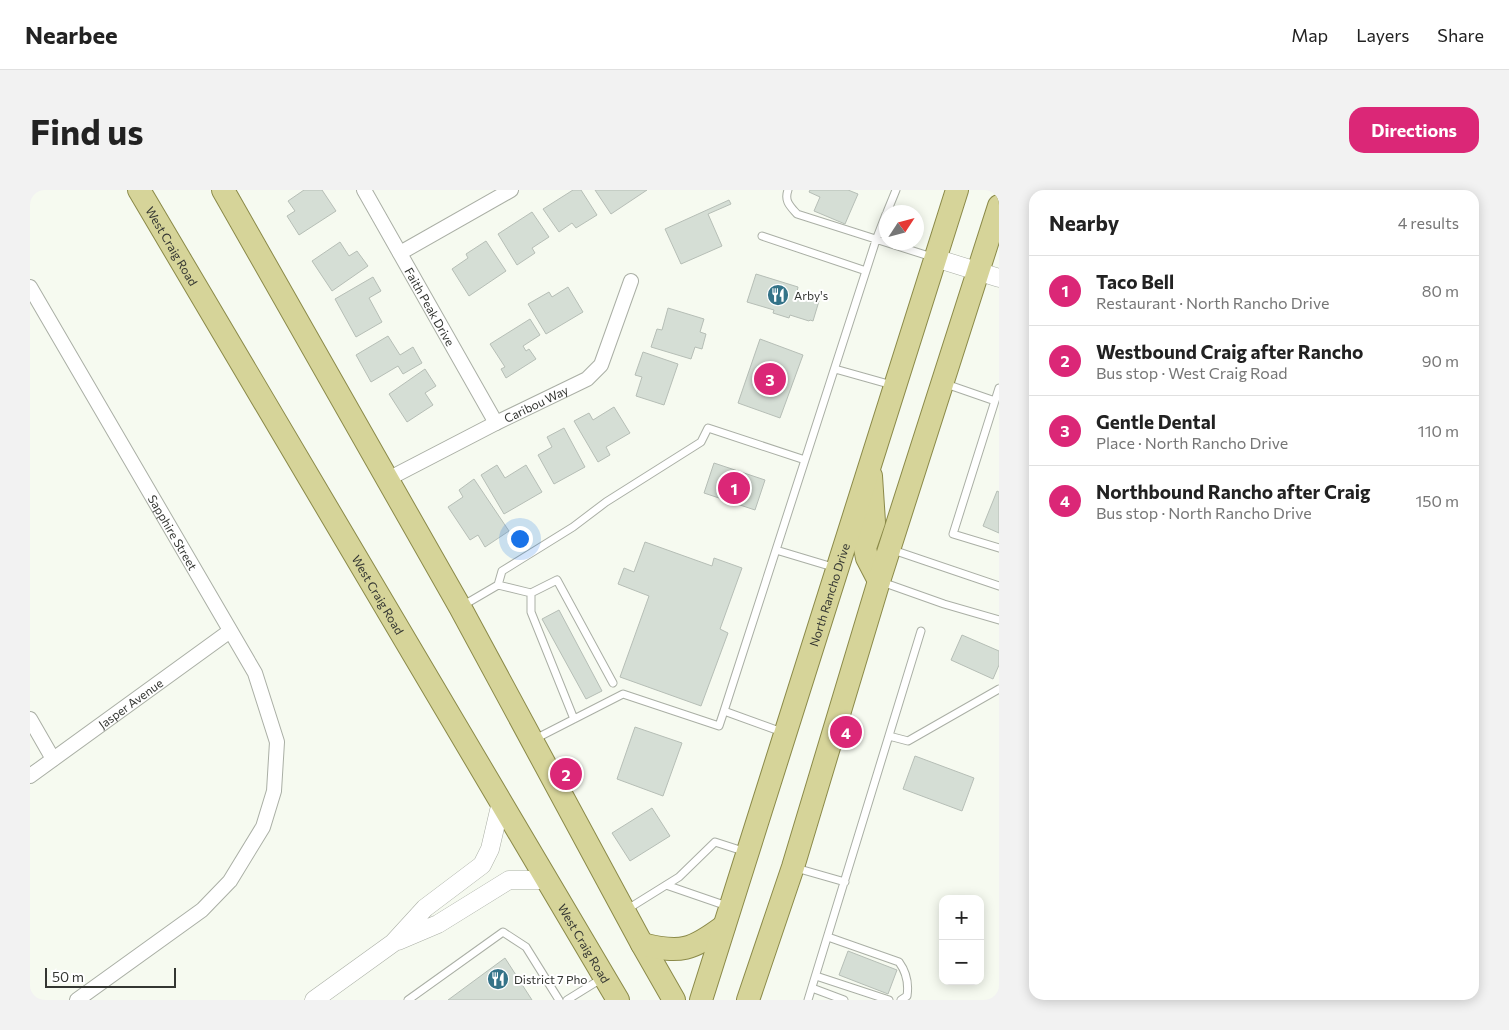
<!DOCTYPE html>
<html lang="en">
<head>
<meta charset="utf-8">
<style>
	:root { --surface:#fff; --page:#f2f2f2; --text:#222; --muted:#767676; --line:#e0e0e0; --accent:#db2777 }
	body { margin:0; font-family:Commissioner,sans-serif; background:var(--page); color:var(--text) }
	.controls { position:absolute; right:15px; bottom:15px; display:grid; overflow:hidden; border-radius:10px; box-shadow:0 2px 12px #0003 }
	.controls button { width:45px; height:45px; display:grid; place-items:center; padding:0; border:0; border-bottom:1px solid var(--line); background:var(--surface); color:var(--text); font:25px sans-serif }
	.compass { position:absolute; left:849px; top:15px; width:45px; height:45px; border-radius:50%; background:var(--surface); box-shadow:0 2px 12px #0003; rotate:54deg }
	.scale { position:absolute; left:15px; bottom:12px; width:131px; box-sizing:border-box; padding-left:5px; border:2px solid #343632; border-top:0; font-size:14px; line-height:18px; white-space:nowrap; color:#343632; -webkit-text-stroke:4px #fff; paint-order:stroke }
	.you { position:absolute; left:489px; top:348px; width:18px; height:18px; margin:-12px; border:4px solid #fff; border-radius:50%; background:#1a73e8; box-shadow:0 0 0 8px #1a73e833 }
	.badge { display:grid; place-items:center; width:32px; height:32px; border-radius:50%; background:var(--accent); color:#fff; font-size:16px; font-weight:700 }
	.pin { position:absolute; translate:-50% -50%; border:2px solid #fff; box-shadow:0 1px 5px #0006 }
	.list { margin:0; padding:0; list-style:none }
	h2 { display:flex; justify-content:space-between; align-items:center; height:65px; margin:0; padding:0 20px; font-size:21px }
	h2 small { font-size:16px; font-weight:400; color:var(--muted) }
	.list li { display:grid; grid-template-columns:32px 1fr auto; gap:15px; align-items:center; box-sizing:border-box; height:70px; padding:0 20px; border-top:1px solid var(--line) }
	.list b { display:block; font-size:19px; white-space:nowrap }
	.list p { margin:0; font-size:16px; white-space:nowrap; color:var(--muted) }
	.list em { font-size:16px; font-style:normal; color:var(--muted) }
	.map { position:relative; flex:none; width:969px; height:810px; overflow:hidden; border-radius:15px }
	header { display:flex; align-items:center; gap:30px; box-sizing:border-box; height:70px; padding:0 25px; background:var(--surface); border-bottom:1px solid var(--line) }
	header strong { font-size:24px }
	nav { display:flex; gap:28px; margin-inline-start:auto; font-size:18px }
	.intro { display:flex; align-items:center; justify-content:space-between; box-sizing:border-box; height:120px; padding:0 30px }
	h1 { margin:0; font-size:35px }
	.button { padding:12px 22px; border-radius:15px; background:var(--accent); color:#fff; font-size:18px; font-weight:700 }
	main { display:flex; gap:30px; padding:0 30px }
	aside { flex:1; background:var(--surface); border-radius:15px; box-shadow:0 2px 12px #0003 }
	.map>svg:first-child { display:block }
	.building { fill:#d5ded5; stroke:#b6beb6 }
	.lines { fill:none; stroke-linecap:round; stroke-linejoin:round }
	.service-casing { stroke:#aaafa5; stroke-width:9 }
	.minor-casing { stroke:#aaafa5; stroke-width:16 }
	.tertiary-casing { stroke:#aaafa5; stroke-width:19 }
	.primary-casing { stroke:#8b8a49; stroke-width:24 }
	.service { stroke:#fff; stroke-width:7 }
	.minor { stroke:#fff; stroke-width:14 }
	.tertiary { stroke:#fff; stroke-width:18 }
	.primary { stroke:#d6d499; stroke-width:22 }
	.labels { text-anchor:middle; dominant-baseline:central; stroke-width:4; stroke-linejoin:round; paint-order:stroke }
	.street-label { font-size:12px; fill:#343632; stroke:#fff }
	.poi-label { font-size:12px; fill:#343632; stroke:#fff; text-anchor:start }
</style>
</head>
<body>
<header>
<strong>Nearbee</strong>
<nav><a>Map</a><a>Layers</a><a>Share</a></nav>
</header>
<div class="intro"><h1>Find us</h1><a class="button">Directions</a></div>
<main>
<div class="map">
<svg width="969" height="810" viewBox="0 0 969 810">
	<rect width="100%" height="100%" fill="#f6faf0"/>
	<!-- building -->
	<path class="building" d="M274 0H292L306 21 269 45 257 26 265 21 258 11Z
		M543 0H551L567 25 546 38 542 33 529 42 513 19Z
		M565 0H617L581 24Z
		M780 0H818L828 4 815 34 784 21 790 7 779 2Z
		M699 10 701 14 678 24 692 56 651 74 635 39Z
		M502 22 519 47 502 58 505 63 487 75 468 44Z
		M456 51 476 81 439 106 422 79 438 68 436 64Z
		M310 52 319 66 327 61 338 76 302 101 282 71Z
		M726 84 768 97 767 102 787 108V111H789L783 131 780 130 779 131 760 125 759 128 743 123 744 120 717 112Z
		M343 87 351 101 339 108 352 132 326 147 305 109Z
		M538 97 553 122 516 144 498 114 519 102 522 107Z
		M638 118 674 129 670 142 676 144 672 159 665 157 661 169 621 157 627 139 632 140Z
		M500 129 510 145 493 156 496 161 499 159 506 169 476 188 471 179 475 177 460 154Z
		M358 146 370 165 383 157 392 173 373 184 368 176 341 192 326 165Z
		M730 149 773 165 750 228 708 213Z
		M613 162 648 174 634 215 606 206 612 187 605 185Z
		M395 179 406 196 395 203 403 215 377 232 359 204Z
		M584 217 600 243 576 257 580 265 568 272 544 231 559 223 563 230Z
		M534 238 555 277 524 294 508 265 522 257 517 247Z
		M684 273 735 290 725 320 674 303Z
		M467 275 475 288 496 275 512 302 474 324 451 285Z
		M444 289 479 341 455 357 448 345 440 350 418 317 433 307 429 300Z
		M967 301 969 302V343L953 336Z
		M615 352 682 376 684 368 712 378 690 439 698 443 671 516 590 487 619 406 588 394 594 378 604 382Z
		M529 420 572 501 556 509 512 429Z
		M932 445 969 461V475L963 489 921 470Z
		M605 537 652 553 633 606 587 589Z
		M885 566 944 588 932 621 873 599Z
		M622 618 640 646 600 671 582 643Z
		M818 761 867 780 858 804 809 785Z
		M475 768 502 810H418Z"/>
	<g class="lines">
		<!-- service casing -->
		<g class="service-casing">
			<path id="service" d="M758 0C754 11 760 16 767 24L902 67
				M857 22 866 0
				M732 46 836 81
				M805 179 862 195
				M916 194 965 211
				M969 198 923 344 969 358
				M746 360 806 378
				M863 360 969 396
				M852 392 914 414 969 430
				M468 395 501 403 527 390 583 493
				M501 403V422L544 529
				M432 416 468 395 472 381 543 337 576 312 671 252 678 238 775 270
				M752 542 694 521 846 50 856 24
				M859 546 878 551 969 499
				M505 549 593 504 689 536 694 521
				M766 678 815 692
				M636 695 697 716
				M596 720 649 687 685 652 716 662
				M798 747 869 772C877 783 879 793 877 806L871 810
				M786 786 859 810
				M782 798 814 810
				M378 810 473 742 496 757 529 810
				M537 810 571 789
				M778 810 891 441"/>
		</g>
		<!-- minor casing -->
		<g class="minor-casing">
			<g id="minor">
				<path id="s1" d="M334 0 466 233"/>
				<path d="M370 63 481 0"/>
				<path id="s2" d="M0 97 225 483 247 552 244 601 233 637 200 691 172 720 47 810"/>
				<path id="s3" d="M358 289 466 233 557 189 571 175 601 91"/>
				<path d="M0 529 23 569"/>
				<path id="s4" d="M0 586 200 441"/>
			</g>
		</g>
		<!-- tertiary casing -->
		<g class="tertiary-casing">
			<path id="tertiary" d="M905 68 969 88
				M368 751 408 734 479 690H517
				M284 810 363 753 395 718 452 675 460 659 471 612"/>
		</g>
		<!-- primary casing -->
		<g class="primary-casing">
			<g id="primary">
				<path id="s5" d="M109 0 588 810"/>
				<path d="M193 0 430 417 612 754 644 810"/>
				<path d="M841 286 844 332 835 358 837 368 849 391"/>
				<path d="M612 754C651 764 662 760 694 736"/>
				<path id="s6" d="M671 810 927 0"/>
				<path d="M718 810 763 677 849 391 969 16"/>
			</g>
		</g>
		<!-- service -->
		<use href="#service" class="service"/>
		<!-- minor -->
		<use href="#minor" class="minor"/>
		<!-- tertiary -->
		<use href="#tertiary" class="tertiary"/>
		<!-- primary -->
		<use href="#primary" class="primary"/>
	</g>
	<!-- icons -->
	<defs>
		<g id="restaurant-disc" transform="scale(1.125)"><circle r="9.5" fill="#347388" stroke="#fff"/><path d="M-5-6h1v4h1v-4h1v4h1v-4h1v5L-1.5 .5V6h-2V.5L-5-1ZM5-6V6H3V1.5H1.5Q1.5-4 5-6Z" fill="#fff"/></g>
	</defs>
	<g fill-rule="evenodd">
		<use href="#restaurant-disc" x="748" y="105"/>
		<use href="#restaurant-disc" x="468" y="789"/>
	</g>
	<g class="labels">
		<!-- street labels -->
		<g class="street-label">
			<text stroke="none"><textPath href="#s5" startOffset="65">West Craig Road</textPath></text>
			<text stroke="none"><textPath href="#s1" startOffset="134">Faith Peak Drive</textPath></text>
			<text stroke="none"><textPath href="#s3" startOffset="166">Caribou Way</textPath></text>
			<text stroke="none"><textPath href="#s2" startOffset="284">Sapphire Street</textPath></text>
			<text stroke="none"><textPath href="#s5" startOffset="470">West Craig Road</textPath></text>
			<text stroke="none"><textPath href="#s6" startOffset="425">North Rancho Drive</textPath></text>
			<text stroke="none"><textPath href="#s4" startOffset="124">Jasper Avenue</textPath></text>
			<text stroke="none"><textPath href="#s5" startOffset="875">West Craig Road</textPath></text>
		</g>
		<!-- poi labels -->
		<g class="poi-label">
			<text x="764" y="105">Arby's</text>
			<text x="484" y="789">District 7 Pho</text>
		</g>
	</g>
</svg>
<div class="controls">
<button>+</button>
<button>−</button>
</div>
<svg class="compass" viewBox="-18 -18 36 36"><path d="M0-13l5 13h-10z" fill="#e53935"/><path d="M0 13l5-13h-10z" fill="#767676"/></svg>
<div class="scale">50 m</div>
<div class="you"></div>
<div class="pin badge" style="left:704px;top:298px">1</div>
<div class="pin badge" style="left:536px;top:584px">2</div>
<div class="pin badge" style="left:740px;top:189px">3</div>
<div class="pin badge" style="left:816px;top:542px">4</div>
</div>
<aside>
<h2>Nearby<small>4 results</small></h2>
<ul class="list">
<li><span class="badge">1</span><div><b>Taco Bell</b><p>Restaurant · North Rancho Drive</p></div><em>80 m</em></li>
<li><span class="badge">2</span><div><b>Westbound Craig after Rancho</b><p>Bus stop · West Craig Road</p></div><em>90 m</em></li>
<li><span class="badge">3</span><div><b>Gentle Dental</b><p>Place · North Rancho Drive</p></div><em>110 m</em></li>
<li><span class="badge">4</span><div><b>Northbound Rancho after Craig</b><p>Bus stop · North Rancho Drive</p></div><em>150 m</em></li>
</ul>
</aside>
</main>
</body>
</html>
